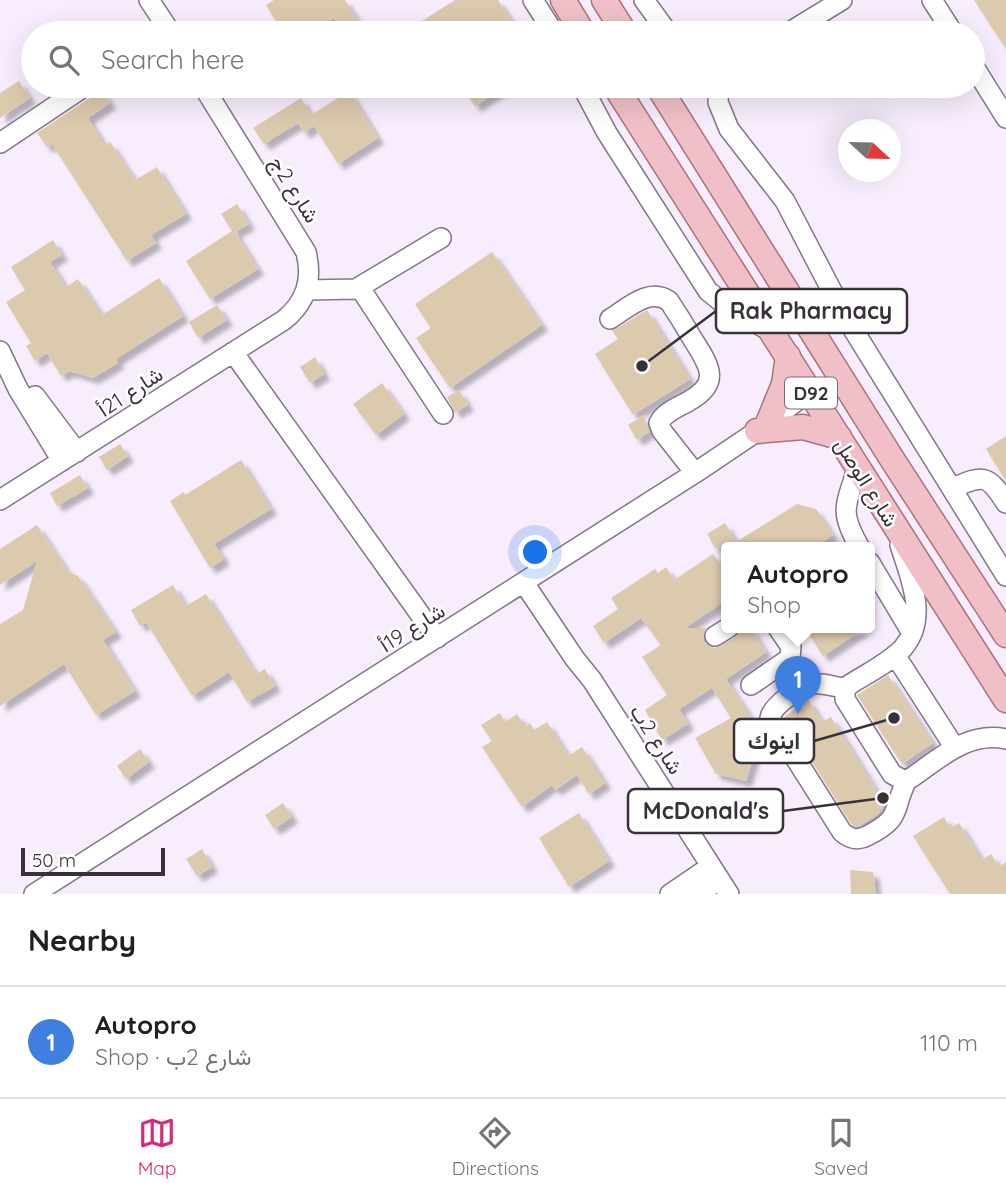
<!DOCTYPE html>
<html lang="en">
<head>
<meta charset="utf-8">
<style>
	:root { --surface:#fff; --page:#f6f6f6; --text:#202124; --muted:#757577; --line:#e0e0e0; --accent:#db2777 }
	body { margin:0; font-family:Quicksand,Vazirmatn,sans-serif; background:var(--page); color:var(--text) }
	.compass { position:absolute; left:838px; top:119px; width:63px; height:63px; border-radius:50%; background:var(--surface); box-shadow:0 7px 28px #0002; rotate:112deg }
	.scale { position:absolute; left:21px; bottom:18px; width:144px; box-sizing:border-box; padding-left:7px; border:4px solid #38313a; border-top:0; font-size:19px; line-height:24px; white-space:nowrap; color:#38313a; -webkit-text-stroke:5px #fefefe; paint-order:stroke }
	.you { position:absolute; left:536px; top:553px; width:24px; height:24px; margin:-18px; border:5px solid #fff; border-radius:50%; background:#1a73e8; box-shadow:0 0 0 10px #1a73e833 }
	.badge { display:grid; place-items:center; width:46px; height:46px; border-radius:50%; background:var(--accent); color:#fff; font-size:23px; font-weight:700 }
	.pin { position:absolute; translate:-50% -58px; filter:drop-shadow(0 2px 4px #0008) }
	.pin::after { content:''; position:absolute; top:37px; width:24px; height:21px; background:inherit; clip-path:polygon(0 0,100% 0,50% 100%) }
	.popup { position:absolute; left:721px; top:542px; width:154px; height:91px; box-sizing:border-box; display:grid; place-content:center; border-radius:7px; background:var(--surface); filter:drop-shadow(0 2px 5px #0005); font-size:23px; white-space:nowrap; color:var(--muted) }
	.popup b { font-size:26px; color:var(--text) }
	.popup::after { content:''; position:absolute; left:50%; top:100%; margin-left:-14px; border:14px solid transparent; border-top-color:var(--surface) }
	.list { margin:0; padding:0; list-style:none }
	h2 { display:flex; justify-content:space-between; align-items:center; height:91px; margin:0; padding:0 28px; font-size:30px }
	h2 small { font-size:23px; font-weight:400; color:var(--muted) }
	.list li { display:grid; grid-template-columns:46px 1fr auto; gap:21px; align-items:center; box-sizing:border-box; height:112px; padding:0 28px; border-top:2px solid var(--line) }
	.list b { display:block; font-size:26px; white-space:nowrap }
	.list p { margin:0; font-size:23px; white-space:nowrap; color:var(--muted) }
	.list em { font-size:23px; font-style:normal; color:var(--muted) }
	.icon { flex:none; width:38px; height:38px; fill:none; stroke:currentColor; stroke-width:2; stroke-linecap:round; stroke-linejoin:round }
	.map { position:relative; flex:none; width:1006px; height:894px; overflow:hidden }
	.search { position:absolute; background:var(--surface); box-shadow:0 7px 28px #0002; left:21px; right:21px; top:21px; height:77px; display:flex; align-items:center; gap:18px; box-sizing:border-box; padding:0 24px; border-radius:38px; color:var(--muted); font-size:26px }
	.sheet { height:203px; background:var(--surface) }
	nav { display:flex; justify-content:space-around; align-items:center; box-sizing:border-box; height:98px; border-top:2px solid var(--line); background:var(--surface); font-size:19px; color:var(--muted) }
	nav a { display:grid; justify-items:center; gap:4px }
	nav .on { color:var(--accent) }
	.map>svg:first-child { display:block }
	.building { fill:#dccaaf; filter:url(#shadow) }
	.lines { fill:none; stroke-linecap:round; stroke-linejoin:round }
	.minor-casing { stroke:#85758b; stroke-width:22 }
	.major-casing { stroke:#aa727f; stroke-width:27 }
	.minor { stroke:#fff; stroke-width:19 }
	.major { stroke:#f1bfc8; stroke-width:24 }
	.labels { text-anchor:middle; dominant-baseline:central; stroke-width:5; stroke-linejoin:round; paint-order:stroke }
	.shield { fill:#fefefe; stroke:#736e75; stroke-width:2 }
	.shield-label { font-size:19px; font-weight:bold; fill:#38313a }
	.street-label { font-size:21px; fill:#38313a; stroke:#fefefe }
	.leader { fill:none; stroke:#38313a; stroke-width:2.5 }
	.callout-dot { fill:#38313a; stroke:#fefefe; stroke-width:2.5 }
	.callout { fill:#fefefe; stroke:#38313a; stroke-width:2.5 }
	.callout-label { font-size:23px; text-anchor:middle; font-weight:bold; fill:#38313a }
</style>
</head>
<body>
<div class="map">
<svg width="1006" height="894" viewBox="0 0 1006 894">
	<defs>
		<filter id="shadow"><feDropShadow dx="6" dy="6" stdDeviation="2" flood-color="#0004"/></filter>
	</defs>
	<rect width="100%" height="100%" fill="#f8edfc"/>
	<!-- building -->
	<path class="building" d="M274 0H345L359 22 343 33 334 18 310 33H283L266 5Z
		M455 0H498L519 33H429L422 21Z
		M974 0H1006V49Z
		M19 81 30 98 0 118V93Z
		M462 86H506L475 106Z
		M102 90 110 103 88 118 105 146 110 142 135 180 157 167 186 214 151 235 156 243 127 261 52 144 47 147 37 133Z
		M349 91 378 138 338 164 314 126 304 133 298 123 264 144 253 128 301 98 311 115Z
		M237 204 249 224 235 232 258 269 210 299 186 261 232 231 221 214Z
		M53 240 62 255 50 262 66 287 78 279 102 315 159 278 183 316 116 359 118 363 93 378 69 371 61 376 47 353 35 361 26 346 31 343 6 302 25 290 11 267Z
		M492 252 542 325 450 388 416 338 431 328 415 304Z
		M217 305 227 320 198 338 189 322Z
		M647 310 690 379 633 415 595 354 618 339 612 331Z
		M315 357 324 374 310 383 300 367Z
		M382 383 404 414 376 435 353 404Z
		M459 390 468 405 455 413 447 397Z
		M644 415 649 432 637 440 628 425Z
		M1006 436V481L986 449Z
		M120 444 128 456 107 470 99 457Z
		M241 460 271 509 214 544 224 559 210 568 170 501 184 492 185 495Z
		M80 475 88 488 57 506 50 493Z
		M797 504 816 509 833 535 824 541V548H715L707 534 725 523 736 542Z
		M37 525 68 572 78 576 116 632 103 640 135 691 96 715 64 664 0 706V624L23 610 37 561 0 585V549Z
		M713 554 726 573V600L685 628H706L703 636 704 642 715 648 734 638 740 628H751L766 652 726 679 755 724 759 721 769 739 757 747 746 781 716 774 695 738 731 718 712 688 679 709 688 724 662 740 645 710 667 695 642 657 661 645 641 618 604 643 593 626 618 609 611 598 655 569 658 573 666 567 674 580Z
		M173 585 186 606 206 594 256 674 265 669 275 686 247 702 229 672 192 696 146 622 140 626 131 610Z
		M805 628H865L823 656Z
		M888 675 933 743 902 764 857 695Z
		M808 699 822 722 831 717 885 804 878 814 859 826 851 824 784 717Z
		M500 713 505 722 517 714 525 726 530 723 534 730 547 722 568 756 582 747 605 783 589 794 577 775 555 790 552 785 522 807 482 747 492 741 481 725Z
		M140 749 149 762 126 779 117 766Z
		M283 803 292 817 274 829 265 815Z
		M579 813 609 861 569 887 539 838Z
		M944 817 950 828 959 823 982 860 991 854 999 867 1006 862V894H950L913 836Z
		M202 849 212 867 197 876 186 859Z
		M850 870 873 872 876 894H851Z"/>
	<g class="lines">
		<!-- minor casing -->
		<g class="minor-casing">
			<path id="minor" d="M149 0 171 33
				M533 0 554 33
				M644 0 668 33
				M932 0 953 33
				M788 33 842 0
				M973 65 1006 118
				M582 86 607 133 708 291 729 308 772 332
				M719 86 718 102 729 129 785 201 846 318 1006 576
				M0 143 85 86
				M360 288 443 414
				M307 290 356 289 441 238
				M610 319C628 308 649 287 669 301 677 313 685 326 692 338 708 364 723 382 689 401 679 407 664 412 659 423L662 431 695 473
				M0 351 18 389 62 461
				M233 352 437 638
				M35 396 77 452
				M858 466C846 506 838 510 860 548
				M953 488C984 474 988 475 1006 503
				M0 500 284 320C306 302 313 280 306 252L203 86
				M900 545C910 577 929 618 903 648 889 663 866 674 849 685L845 691V699L892 774 903 780 911 778C940 758 968 731 1006 739
				M870 563 912 633
				M524 583 575 659 592 680 729 894
				M715 636 728 628
				M895 655 955 748
				M751 685 790 658 791 647 778 628
				M847 688C835 688 824 682 813 684 800 687 772 705 770 718L842 832C850 839 857 841 867 836 904 817 891 811 907 780
				M34 894 695 473 750 436 810 391
				M670 894 711 866
				M696 894 720 880"/>
		</g>
		<!-- major casing -->
		<g class="major-casing">
			<path id="major" d="M563 0 583 33
				M604 0 625 33
				M615 86 1006 700
				M658 86 892 459 1006 635
				M768 423 784 384 788 356
				M757 431 803 427 839 437"/>
		</g>
		<!-- minor -->
		<use href="#minor" class="minor"/>
		<!-- major -->
		<use href="#major" class="major"/>
	</g>
	<g class="labels">
		<!-- shield labels -->
		<rect class="shield" x="785" y="377.5" width="52" height="31" rx="5"/>
		<g class="shield-label">
			<text x="811" y="393">D92</text>
		</g>
		<!-- street labels -->
		<g class="street-label">
			<text transform="translate(295 189) rotate(58)">شارع 2ج</text>
			<text transform="translate(130 391) rotate(-33)">شارع 21أ</text>
			<text transform="translate(867 482) rotate(58)">شارع الوصل</text>
			<text transform="translate(412 627) rotate(-32)">شارع 19أ</text>
			<text transform="translate(657 739) rotate(57)">شارع 2ب</text>
		</g>
	</g>
	<!-- callouts -->
	<path class="leader" d="M642 366L716 311M894 718L814 741M883 798L783 811"/>
	<g class="callout-dot">
		<circle cx="642" cy="366" r="7"/>
		<circle cx="894" cy="718" r="7"/>
		<circle cx="883" cy="798" r="7"/>
	</g>
	<g class="callout">
		<rect x="716" y="289" width="191" height="44" rx="7"/>
		<rect x="734" y="719" width="80" height="44" rx="7"/>
		<rect x="628" y="789" width="155" height="44" rx="7"/>
	</g>
	<g class="callout-label">
		<text x="811" y="319">Rak Pharmacy</text>
		<text x="774" y="749">اينوك</text>
		<text x="706" y="819">McDonald's</text>
	</g>
</svg>
<svg class="compass" viewBox="-18 -18 36 36"><path d="M0-13l5 13h-10z" fill="#e53935"/><path d="M0 13l5-13h-10z" fill="#757577"/></svg>
<div class="scale">50 m</div>
<div class="you"></div>
<div class="pin badge" style="left:798px;top:714px;background:#3f7fe0">1</div>
<div class="popup"><b>Autopro</b>Shop</div>
<div class="search"><svg class="icon" aria-label="search" viewBox="0 0 24 24"><circle cx="10" cy="10" r="6"/><path d="M15 15l6 6"/></svg>Search here</div>
</div>
<section class="sheet">
<h2>Nearby<small></small></h2>
<ul class="list">
<li><span class="badge" style="background:#3f7fe0">1</span><div><b>Autopro</b><p>Shop · شارع 2ب</p></div><em>110 m</em></li>
</ul>
</section>
<nav>
<a class="on"><svg class="icon" aria-label="map" viewBox="0 0 24 24"><path d="M3 6l6-2 6 2 6-2v14l-6 2-6-2-6 2zM9 4v14M15 6v14"/></svg>Map</a>
<a><svg class="icon" aria-label="directions" viewBox="0 0 24 24"><path d="M12 3l9 9-9 9-9-9zM9 14v-3h6M13 9l2 2-2 2"/></svg>Directions</a>
<a><svg class="icon" aria-label="saved" viewBox="0 0 24 24"><path d="M7 4h10v16l-5-4-5 4z"/></svg>Saved</a>
</nav>
</body>
</html>
